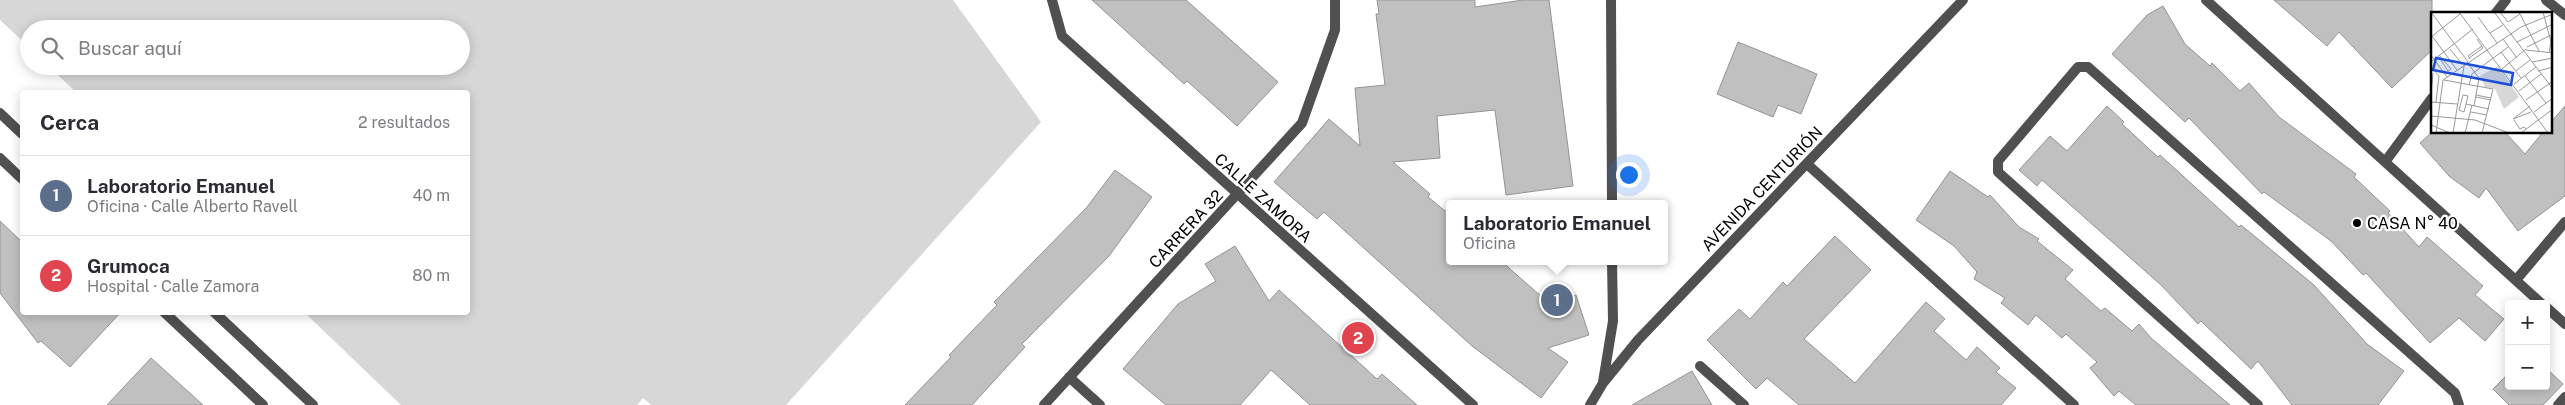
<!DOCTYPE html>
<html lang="es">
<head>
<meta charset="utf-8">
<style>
	:root { --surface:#fff; --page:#f2f2f3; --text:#2b2b33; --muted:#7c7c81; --line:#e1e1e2; --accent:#7c3aed }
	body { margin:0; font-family:"Public Sans",sans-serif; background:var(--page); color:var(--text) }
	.controls { position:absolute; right:15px; bottom:15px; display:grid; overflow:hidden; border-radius:5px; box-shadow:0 2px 12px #0003 }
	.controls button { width:45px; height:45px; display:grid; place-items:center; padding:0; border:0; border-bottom:1px solid var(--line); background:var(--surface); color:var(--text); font:25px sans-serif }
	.you { position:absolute; left:1628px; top:174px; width:18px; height:18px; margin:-12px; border:4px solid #fff; border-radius:50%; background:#1a73e8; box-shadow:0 0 0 8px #1a73e833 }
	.badge { display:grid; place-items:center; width:32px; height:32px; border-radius:50%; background:var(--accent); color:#fff; font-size:16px; font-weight:700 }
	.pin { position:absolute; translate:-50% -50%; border:2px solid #fff; box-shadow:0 1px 5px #0006 }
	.popup { position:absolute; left:1446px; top:200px; width:222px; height:65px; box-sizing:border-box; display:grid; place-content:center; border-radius:5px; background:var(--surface); filter:drop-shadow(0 1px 4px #0005); font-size:16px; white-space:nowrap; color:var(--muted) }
	.popup b { font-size:19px; color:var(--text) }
	.popup::after { content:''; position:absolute; left:50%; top:100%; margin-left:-10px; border:10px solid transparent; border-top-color:var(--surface) }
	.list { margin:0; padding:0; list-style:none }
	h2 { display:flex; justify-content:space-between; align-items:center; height:65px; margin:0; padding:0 20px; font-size:21px }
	h2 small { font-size:16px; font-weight:400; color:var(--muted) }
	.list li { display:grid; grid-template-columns:32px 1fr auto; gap:15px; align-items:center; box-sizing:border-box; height:80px; padding:0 20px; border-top:1px solid var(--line) }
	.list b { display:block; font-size:19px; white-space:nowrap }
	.list p { margin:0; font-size:16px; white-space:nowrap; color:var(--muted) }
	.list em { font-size:16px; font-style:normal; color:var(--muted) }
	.icon { flex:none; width:28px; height:28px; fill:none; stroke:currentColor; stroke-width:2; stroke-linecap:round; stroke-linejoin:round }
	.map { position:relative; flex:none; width:2565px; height:405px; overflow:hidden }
	.search { position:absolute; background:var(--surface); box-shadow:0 2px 12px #0003; left:20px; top:20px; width:450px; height:55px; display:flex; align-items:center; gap:12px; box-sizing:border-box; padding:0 18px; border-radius:28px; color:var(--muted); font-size:19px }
	.panel { position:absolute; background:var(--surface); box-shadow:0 2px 12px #0003; left:20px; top:90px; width:450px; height:225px; border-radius:5px }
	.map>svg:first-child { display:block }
	.green { fill:#d7d7d7 }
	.building { fill:#c0c0c0; stroke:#949494 }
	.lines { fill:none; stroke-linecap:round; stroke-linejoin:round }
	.service { stroke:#505050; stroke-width:10 }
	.minor { stroke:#505050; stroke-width:10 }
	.poi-dot { fill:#000; stroke:#fff; stroke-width:2 }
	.labels { text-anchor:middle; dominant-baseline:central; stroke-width:4.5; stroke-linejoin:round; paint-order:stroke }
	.street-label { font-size:16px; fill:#000; stroke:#fff }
	.poi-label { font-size:16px; fill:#000; stroke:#fff; text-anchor:start }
	.inset-road { fill:none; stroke:#999; stroke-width:1 }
	.view { fill:#1d4ed8; fill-opacity:0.15; stroke:#1d4ed8; stroke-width:2.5 }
	.inset-edge { fill:none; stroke:#000; stroke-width:2.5 }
</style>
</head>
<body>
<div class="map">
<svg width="2565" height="405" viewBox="0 0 2565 405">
	<rect width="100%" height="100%" fill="#fff"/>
	<!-- green -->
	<path class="green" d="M0 0H953L1041 122 786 405H651L643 398 637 405H401L305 313 468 312V92H76L48 66H461V29H29V47L0 20Z"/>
	<!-- building -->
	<path class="building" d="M1092 0H1186L1278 82 1237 126 1187 81 1184 84Z
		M1377 0H1475V7L1523 0H1549L1573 186 1506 195 1495 110 1437 116 1440 158 1393 162 1430 194 1428 197 1450 215V261H1501L1550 304 1576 295 1589 335 1548 348 1568 362 1541 398 1472 346 1324 212 1317 219 1274 182 1329 119 1360 146 1355 88 1385 85 1376 14H1379Z
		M2274 0H2432V50L2392 88 2339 32 2327 46Z
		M2163 6 2185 44 2210 66 2212 63 2240 91 2249 83 2279 117 2356 174 2354 177 2390 211 2388 213 2419 247 2427 237 2483 286 2475 295 2504 319 2485 341 2459 318 2430 343 2366 273 2363 275 2331 241 2264 192 2262 194 2189 118 2185 122 2112 54 2147 15Z
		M1738 42 1817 74 1801 114 1778 105 1773 117 1717 94Z
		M2107 106 2124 122 2122 124 2158 157 2160 155 2239 227 2241 225 2314 285 2367 344 2404 371 2378 405H2292L2258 361 2251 369 2201 321 2198 324 2161 285 2042 180 2037 186 2019 170 2050 136 2067 151Z
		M2565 106V196L2518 231 2486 188 2479 198 2449 176 2420 143 2432 132H2505L2525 154 2543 132H2551V122Z
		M1115 170 1152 197 1109 256 1022 344 1025 347 972 405H905L951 357 949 355 997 305 994 302 1087 207Z
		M1950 171 1988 197 1990 195 2019 227 2039 239 2037 241 2073 270 2065 279 2101 311 2105 308 2132 331 2139 324 2151 338 2230 405H2136L2119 391 2114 396 2090 368 2097 362 2066 334 2062 338 2036 315 2028 325 2001 303 2005 298 1974 279 1977 272 1954 246 1916 220Z
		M0 221 22 242V312H121L70 367 41 341 38 343 0 293Z
		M1835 236 1871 270 1804 339 1855 383 1926 302 1945 319 1934 331 1966 360 1977 347 2000 368 1996 372 2016 388 2001 405H1799L1767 378 1756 389 1707 340 1739 309 1750 319 1783 282 1787 286Z
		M1235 246 1269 301 1279 290 1377 379 1382 374 1417 405H1310L1271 370 1240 405H1166L1123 369 1178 304 1216 281 1205 264Z
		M151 358 203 405H107Z
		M2546 368 2563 384 2543 405H2509L2493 389 2509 373V386H2546Z
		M1692 371 1712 405H1632Z"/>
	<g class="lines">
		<!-- service -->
		<path class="service" d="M2258 405 1998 172V161L2078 67H2088L2455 393 2459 405"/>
		<!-- minor -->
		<path class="minor" d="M1052 0 1062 36 1473 405
			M1611 0 1612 204
			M2206 0 2542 304
			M2546 0 2565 15
			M2495 14 2506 0
			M0 113 22 134
			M0 158 22 179
			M2385 162 2432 98
			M1807 164 2074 405
			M2516 280 2565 222
			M2546 307 2565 324
			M164 312 263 405
			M214 312 313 405
			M1700 366 1744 405
			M1069 377 1100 405
			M1603 382 1613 321 1612 261
			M1044 405 1302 123 1335 30V0
			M1590 405 1603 383 1638 340 1963 0
			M2558 405 2565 397"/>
	</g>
	<!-- markers -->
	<circle class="poi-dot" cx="2357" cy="223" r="5"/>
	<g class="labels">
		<!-- street labels -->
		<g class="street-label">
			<text transform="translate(1762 189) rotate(-46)">AVENIDA CENTURIÓN</text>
			<text transform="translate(1263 198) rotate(42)">CALLE ZAMORA</text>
			<text transform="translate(1186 229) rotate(-47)">CARRERA 32</text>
		</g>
		<!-- poi labels -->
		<g class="poi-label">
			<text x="2367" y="223">CASA N° 40</text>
		</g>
	</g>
	<!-- overview -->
	<g transform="translate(2431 12)">
		<rect width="121" height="121" fill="#fff"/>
		<path d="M67 54 88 85 73 97 64 77 54 75 49 64Z" fill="#d7d7d7"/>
		<path class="inset-road" d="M0 0 37 50M28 0 117 121M63 0 122 77M69 0 77 10 89 2M88 0 108 39M112 0 120 30 118 41M47 5 66 31M59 21 72 13M1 24 26 58M0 25 29 2M72 27 86 46M86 30 122 12M96 35 122 22M19 37 31 52M95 38 122 41M70 40 90 66M0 43 16 65M8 45 17 59 20 57 8 43M38 46 52 36 46 27M39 47 37 44 51 34M0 50 42 17M36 50 48 66 43 94M101 50 122 46M0 55 8 64 5 90M71 57 95 37M85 59 99 48M107 59 122 55M94 64 115 91M13 68 62 77 51 121M83 72 105 55M38 73 41 62 77 35M88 79 110 62M0 81 2 61M32 83 37 84 33 100 28 98ZM45 83 60 86M45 85 60 88M95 88 122 69M0 90 26 92M35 92 58 97M40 100 56 103M103 100 122 86M0 104 44 108 78 121M82 107 100 100M82 107 99 94M83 108 89 117 93 115 95 117M0 113 19 121M5 121 12 68 90 15 122 2M22 121 33 54M34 121 41 93M90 121 122 97"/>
		<path class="view" d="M5 46 82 61 80 73 2 58Z"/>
		<rect width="121" height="121" class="inset-edge"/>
	</g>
</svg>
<div class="controls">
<button>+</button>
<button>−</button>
</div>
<div class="you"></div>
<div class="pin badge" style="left:1557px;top:300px;background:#5c6f8a">1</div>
<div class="popup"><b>Laboratorio Emanuel</b>Oficina</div>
<div class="pin badge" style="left:1358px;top:338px;background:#e0444e">2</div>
<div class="search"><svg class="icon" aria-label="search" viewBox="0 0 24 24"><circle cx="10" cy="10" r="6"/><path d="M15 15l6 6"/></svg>Buscar aquí</div>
<section class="panel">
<h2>Cerca<small>2 resultados</small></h2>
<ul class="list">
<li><span class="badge" style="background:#5c6f8a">1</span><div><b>Laboratorio Emanuel</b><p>Oficina · Calle Alberto Ravell</p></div><em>40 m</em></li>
<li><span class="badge" style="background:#e0444e">2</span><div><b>Grumoca</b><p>Hospital · Calle Zamora</p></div><em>80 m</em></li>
</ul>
</section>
</div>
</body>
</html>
